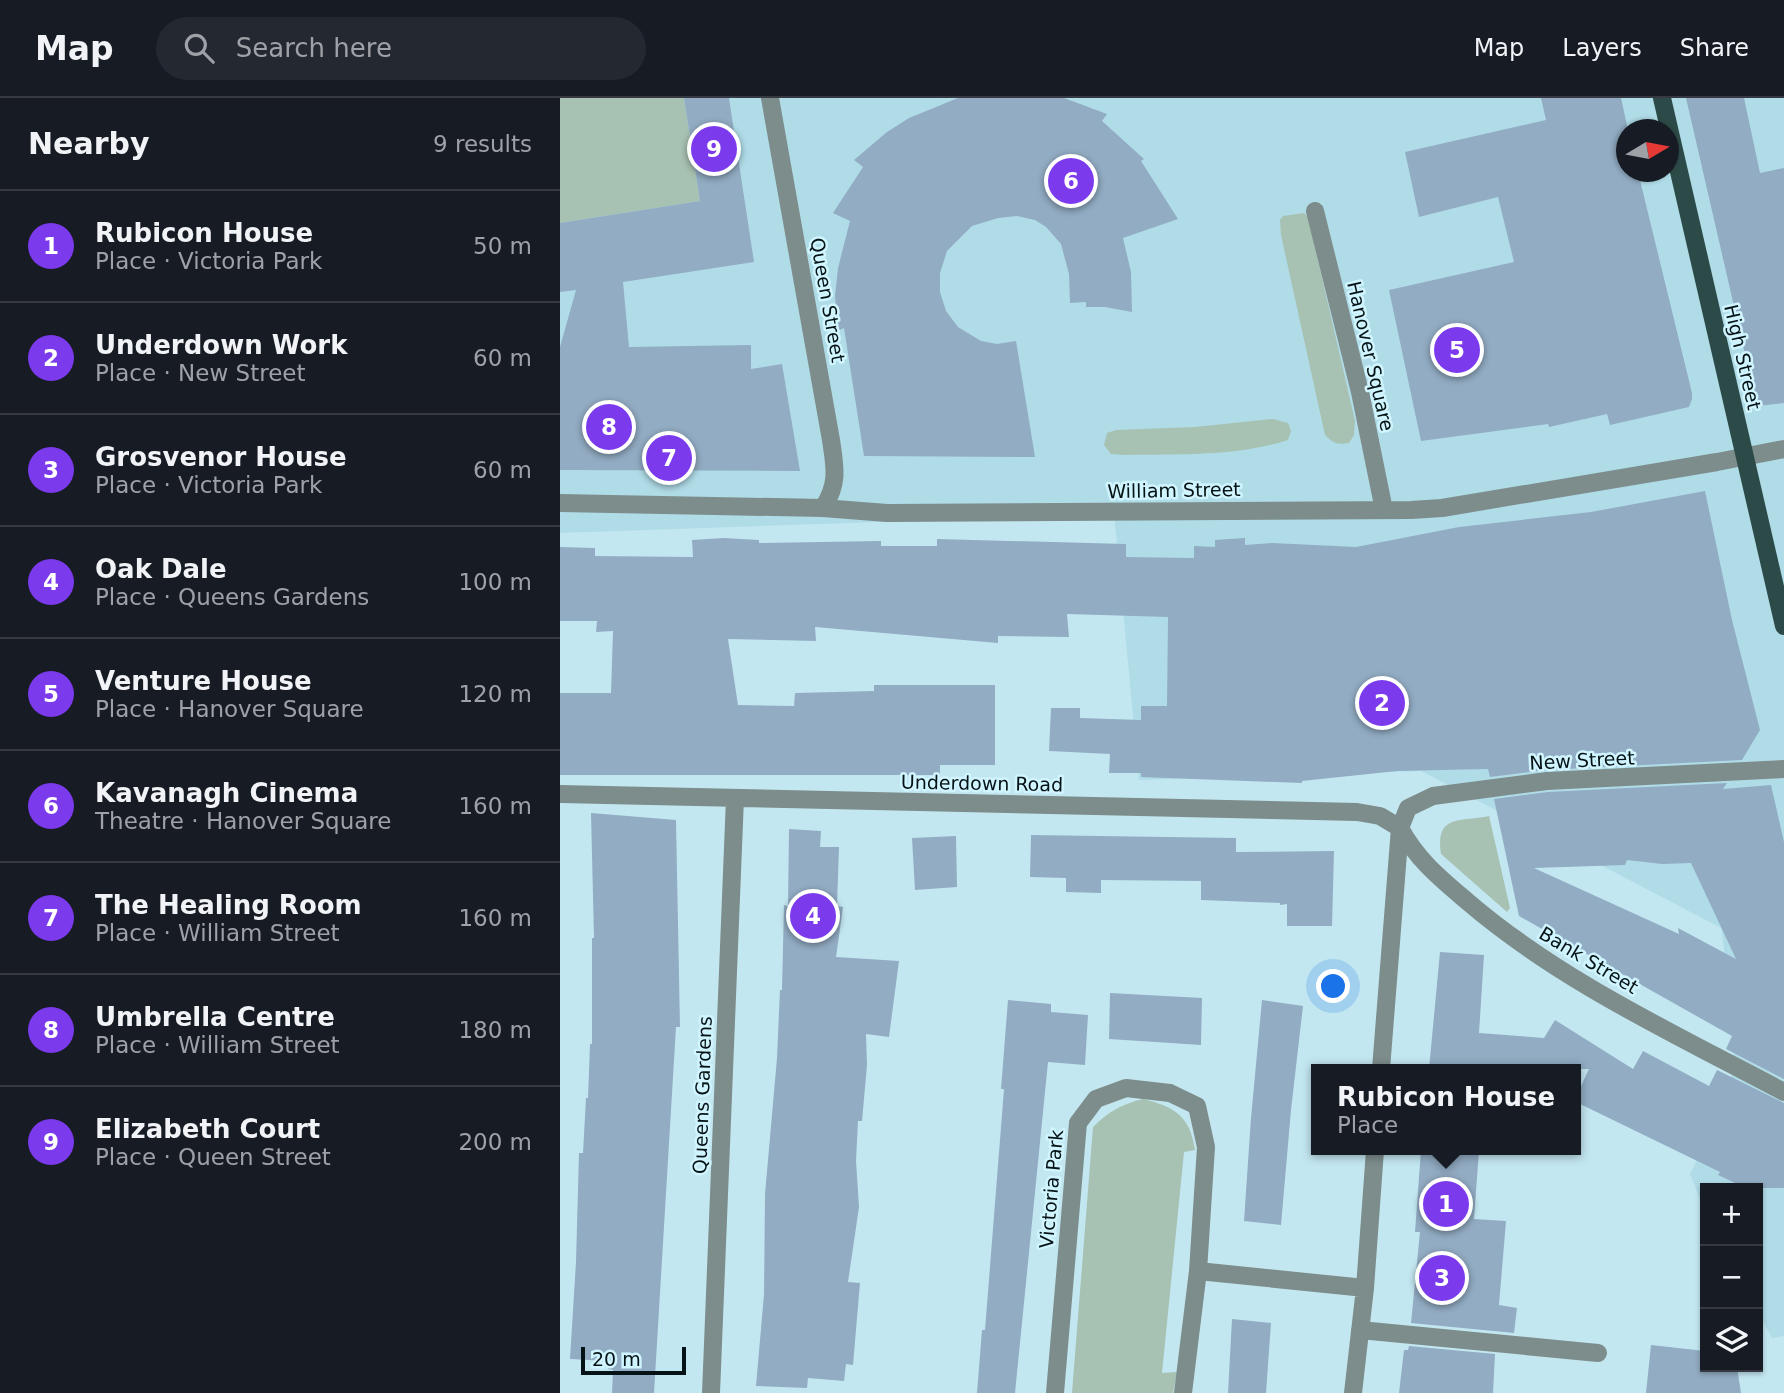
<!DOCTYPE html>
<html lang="en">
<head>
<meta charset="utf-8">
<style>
	:root { --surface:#171b24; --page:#242831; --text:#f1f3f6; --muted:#9ea1a6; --line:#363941; --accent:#7c3aed }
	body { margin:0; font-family:"DejaVu Sans",sans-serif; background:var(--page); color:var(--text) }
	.controls { position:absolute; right:21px; bottom:21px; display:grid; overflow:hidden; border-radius:0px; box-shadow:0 2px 5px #0004 }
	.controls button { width:63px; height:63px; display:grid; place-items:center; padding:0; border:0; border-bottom:2px solid var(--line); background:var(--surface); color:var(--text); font:35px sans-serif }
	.compass { position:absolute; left:1056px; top:21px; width:63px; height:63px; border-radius:50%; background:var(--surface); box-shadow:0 2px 5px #0004; rotate:80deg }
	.scale { position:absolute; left:21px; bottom:18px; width:105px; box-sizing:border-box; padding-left:7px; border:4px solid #061316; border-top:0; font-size:19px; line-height:24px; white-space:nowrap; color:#061316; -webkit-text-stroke:5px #d0f5ff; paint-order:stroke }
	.you { position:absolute; left:774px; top:889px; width:24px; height:24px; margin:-18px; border:5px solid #fff; border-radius:50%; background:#1a73e8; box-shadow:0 0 0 10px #1a73e833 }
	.badge { display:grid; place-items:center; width:46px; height:46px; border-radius:50%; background:var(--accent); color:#fff; font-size:23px; font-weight:700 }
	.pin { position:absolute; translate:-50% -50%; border:4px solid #fff; box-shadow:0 2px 7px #0006 }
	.popup { position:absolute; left:751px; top:966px; width:270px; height:91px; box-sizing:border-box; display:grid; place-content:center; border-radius:0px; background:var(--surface); filter:drop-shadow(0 2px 5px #0005); font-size:23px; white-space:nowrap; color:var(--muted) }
	.popup b { font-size:26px; color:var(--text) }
	.popup::after { content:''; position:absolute; left:50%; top:100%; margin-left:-14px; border:14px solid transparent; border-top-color:var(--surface) }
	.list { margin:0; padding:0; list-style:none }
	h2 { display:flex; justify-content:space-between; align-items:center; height:91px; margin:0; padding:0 28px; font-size:30px }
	h2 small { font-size:23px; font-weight:400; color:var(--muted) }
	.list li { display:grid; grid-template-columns:46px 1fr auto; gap:21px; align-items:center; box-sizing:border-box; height:112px; padding:0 28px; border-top:2px solid var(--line) }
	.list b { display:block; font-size:26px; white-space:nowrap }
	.list p { margin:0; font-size:23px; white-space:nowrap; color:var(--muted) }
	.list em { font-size:23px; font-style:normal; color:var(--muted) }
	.icon { flex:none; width:38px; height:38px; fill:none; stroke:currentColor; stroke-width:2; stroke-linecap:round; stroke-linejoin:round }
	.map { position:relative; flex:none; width:1224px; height:1295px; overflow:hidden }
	header { display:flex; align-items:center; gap:42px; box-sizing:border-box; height:98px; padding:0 35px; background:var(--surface); border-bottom:2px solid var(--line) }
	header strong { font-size:33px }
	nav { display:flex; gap:38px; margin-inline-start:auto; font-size:24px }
	.search { width:490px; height:63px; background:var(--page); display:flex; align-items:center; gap:18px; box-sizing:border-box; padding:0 24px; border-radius:38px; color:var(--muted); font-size:26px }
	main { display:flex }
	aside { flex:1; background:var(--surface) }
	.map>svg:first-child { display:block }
	.built { fill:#b0dce8; fill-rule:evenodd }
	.green { fill:#a7c1b2 }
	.building { fill:#92acc3; fill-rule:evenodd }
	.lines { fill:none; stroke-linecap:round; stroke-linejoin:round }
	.minor { stroke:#7d8d8b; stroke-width:18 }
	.major { stroke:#2c4a47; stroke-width:18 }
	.labels { text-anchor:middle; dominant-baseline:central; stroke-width:5; stroke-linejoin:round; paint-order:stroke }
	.street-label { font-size:19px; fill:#061316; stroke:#d0f5ff }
</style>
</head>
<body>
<header>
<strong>Map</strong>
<div class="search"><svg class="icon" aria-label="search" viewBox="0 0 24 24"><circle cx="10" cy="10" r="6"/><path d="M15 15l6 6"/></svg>Search here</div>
<nav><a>Map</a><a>Layers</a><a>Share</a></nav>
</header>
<main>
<aside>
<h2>Nearby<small>9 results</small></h2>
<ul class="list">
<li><span class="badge">1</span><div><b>Rubicon House</b><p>Place · Victoria Park</p></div><em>50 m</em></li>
<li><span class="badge">2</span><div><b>Underdown Work</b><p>Place · New Street</p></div><em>60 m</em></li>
<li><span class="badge">3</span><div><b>Grosvenor House</b><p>Place · Victoria Park</p></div><em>60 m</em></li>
<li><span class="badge">4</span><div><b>Oak Dale</b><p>Place · Queens Gardens</p></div><em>100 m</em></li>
<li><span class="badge">5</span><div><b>Venture House</b><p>Place · Hanover Square</p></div><em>120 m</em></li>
<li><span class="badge">6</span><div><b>Kavanagh Cinema</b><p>Theatre · Hanover Square</p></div><em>160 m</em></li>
<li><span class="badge">7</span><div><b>The Healing Room</b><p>Place · William Street</p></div><em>160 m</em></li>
<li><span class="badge">8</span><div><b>Umbrella Centre</b><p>Place · William Street</p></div><em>180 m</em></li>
<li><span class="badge">9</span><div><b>Elizabeth Court</b><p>Place · Queen Street</p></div><em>200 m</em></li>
</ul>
</aside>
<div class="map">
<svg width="1224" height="1295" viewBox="0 0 1224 1295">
	<rect width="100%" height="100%" fill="#c3e7f1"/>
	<!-- built -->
	<path class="built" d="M0 0H1224V1238L1212 1240 1198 1214V1090H1145V1113L1130 1076 1170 994 1176 933 1161 830 861 673 579 682 554 416 0 435ZM1066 32H1108V74H1066Z"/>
	<!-- green -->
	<path class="green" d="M0 0H124L140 103 0 125Z
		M744 115 748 119 795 323 794 337 789 345C777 347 773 345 765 337L721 137 720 122 723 118Z
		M713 321 728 325 731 333 728 342C676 359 618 356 564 357L551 356 544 347 547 335 556 332 635 329Z
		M929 718 950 810 947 814 881 756C875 716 900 724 929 718Z
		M583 1001C615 1009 630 1018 635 1052L624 1054 602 1275 617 1274 613 1295H512L533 1029C548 1014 562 1006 583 1001Z"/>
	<!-- building -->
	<path class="building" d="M124 0H169L194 164 63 184 69 249 191 247V271L222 266 240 373 0 372V249L16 192 0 194V125L140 103Z
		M398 0H504L547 16 542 23 584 61 581 63 618 121 563 140 571 174 572 214 545 209H526V204L510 205 509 176 501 146 486 129 475 122 457 118 438 120 412 128 387 153 380 175V194L386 213 398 229 421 243 437 246 456 243 475 359 304 358 284 230 278 233 275 198 278 170 290 123 273 115 303 69 294 62 327 34 349 20Z
		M981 0H1061L1068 32 1067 74H1078L1132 295V301L1129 309 1050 327 1047 316 989 329 988 326 861 343 829 192 954 164 938 99 859 119 845 54 986 22Z
		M1126 0H1184L1200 75 1224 70V305L1197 308Z
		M1145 393 1172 522 1200 632 1182 662 986 672 930 679 928 671 837 673 742 683V685L581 679V675H549L550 656 489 653 491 610H520V620L581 622V608H607L608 519 507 516 509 539 438 538V545L255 529 256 543 168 541 178 607 234 608 235 595 314 593V587H435V667H380V677H0V595H51L53 533 36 534 37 523H0V449L35 450V458L133 459 132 442 164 440 199 442V445L321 443V448H377V441L566 446V459L634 460V448L655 449V442L685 440V447L712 445 796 449 899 429 1031 414Z
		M1167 685 1163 691 1211 687 1224 744V981L1166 951 1172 938 959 818 934 701 988 694ZM1067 762 1102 766 1131 765 1176 861 1118 830 1119 836 974 770 1065 767Z
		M31 715 116 722 120 929H116L94 1295H52L53 1272 48 1271 49 1263 10 1261 16 1164 19 1055H23L26 1000H28L30 946H32V840H34Z
		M229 731 261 733 260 749H279L277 808 283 809 276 859 339 863 329 939 306 936 307 967 302 1023H298L296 1063 299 1109 288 1184 300 1185 293 1267 286 1266 284 1283 248 1280 247 1290 196 1288 204 1196 205 1096 217 960 220 892H222L224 807 228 808Z
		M471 737 676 740V754L774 753 772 828H727V806L720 807V805L641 802V783L541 782V795L506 794V780L470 779Z
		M396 738 397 789 355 792 352 740Z
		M880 854 924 857 919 935 984 940 995 922 1073 971 1083 953 1149 988 1157 972 1224 1005V1090H1186L1158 1077 1160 1074 1016 1004V999L1029 971H869Z
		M550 895 642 900 641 947 549 941Z
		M448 902 491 906V914L528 917 525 967 488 964 455 1295H417L422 1232H425L444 991H441Z
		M702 902 743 908 731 1012 721 1127 684 1123 691 1020Z
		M861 1052H919L914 1121 946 1123 939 1207 957 1210 954 1235 851 1225 860 1134H855Z
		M672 1221 711 1225 706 1295H668Z
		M1091 1247 1145 1253V1269H1177L1181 1295H1086Z
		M849 1248 935 1256 933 1295H839L844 1252H848Z"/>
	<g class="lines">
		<!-- minor -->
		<path class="minor" d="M210 0 271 342C275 370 279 385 263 410
			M755 113 800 294 824 412
			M0 405 263 410 327 415 851 412 882 410 1157 364 1224 351
			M0 696 797 714 820 718 840 730
			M840 730C857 762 881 781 908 804 1000 883 1117 937 1224 994
			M821 971 840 730 848 710 873 698 987 683 1224 671
			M638 1173 805 1190
			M800 1232 1038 1255
			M151 1295 175 700
			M495 1295 518 1025 536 1001 566 990 610 995 637 1008 646 1049 638 1173 623 1295
			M793 1295 805 1190 815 1052"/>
		<!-- major -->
		<path class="major" d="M1102 0 1224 528"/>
	</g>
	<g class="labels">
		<!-- street labels -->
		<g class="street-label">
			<text transform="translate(268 202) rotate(80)">Queen Street</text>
			<text transform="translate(811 258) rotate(77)">Hanover Square</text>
			<text transform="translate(1183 259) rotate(77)">High Street</text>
			<text transform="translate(614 392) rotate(-1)">William Street</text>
			<text transform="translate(1022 662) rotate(-3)">New Street</text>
			<text transform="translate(422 685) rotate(1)">Underdown Road</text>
			<text transform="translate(1029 862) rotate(31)">Bank Street</text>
			<text transform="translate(142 997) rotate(-88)">Queens Gardens</text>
			<text transform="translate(491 1091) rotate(-85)">Victoria Park</text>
		</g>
	</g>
</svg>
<div class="controls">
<button>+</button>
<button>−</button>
<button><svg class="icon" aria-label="layers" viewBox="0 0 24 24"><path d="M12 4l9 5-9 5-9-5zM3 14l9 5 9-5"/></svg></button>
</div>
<svg class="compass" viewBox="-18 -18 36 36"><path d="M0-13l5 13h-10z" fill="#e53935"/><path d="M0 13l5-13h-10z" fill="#9ea1a6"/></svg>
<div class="scale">20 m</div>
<div class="you"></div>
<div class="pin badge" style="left:886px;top:1106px">1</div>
<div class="popup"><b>Rubicon House</b>Place</div>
<div class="pin badge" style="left:822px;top:605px">2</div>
<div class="pin badge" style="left:882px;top:1180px">3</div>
<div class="pin badge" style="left:253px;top:818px">4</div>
<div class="pin badge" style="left:897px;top:252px">5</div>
<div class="pin badge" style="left:511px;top:83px">6</div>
<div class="pin badge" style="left:109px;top:360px">7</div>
<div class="pin badge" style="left:49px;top:329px">8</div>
<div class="pin badge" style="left:154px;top:51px">9</div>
</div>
</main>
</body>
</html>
